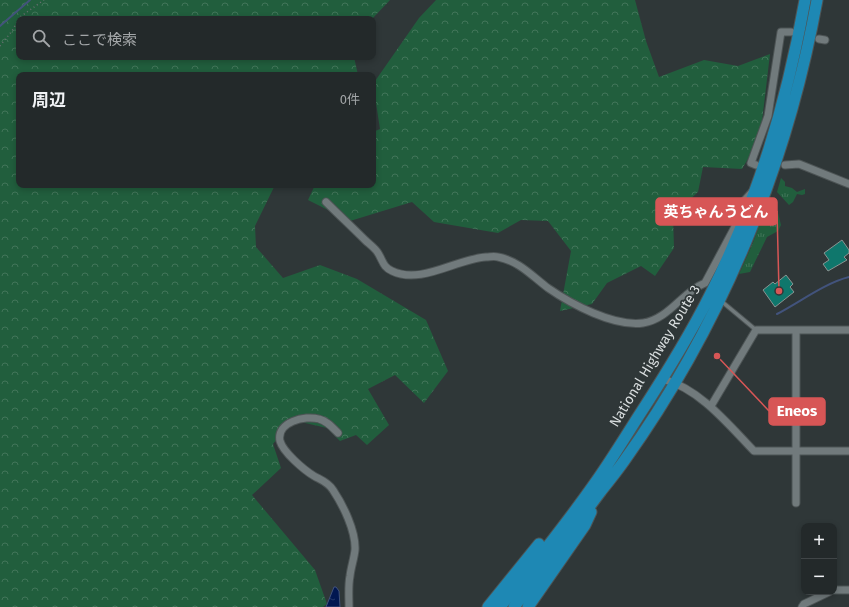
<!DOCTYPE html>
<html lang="ja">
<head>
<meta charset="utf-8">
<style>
	:root { --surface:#23292a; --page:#2b3132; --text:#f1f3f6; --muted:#a3a6a8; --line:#404547 }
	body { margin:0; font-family:"Fira Sans","Noto Sans JP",sans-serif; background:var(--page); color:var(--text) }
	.controls { position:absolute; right:12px; bottom:12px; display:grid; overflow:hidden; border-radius:8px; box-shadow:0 2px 6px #0003 }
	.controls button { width:36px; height:36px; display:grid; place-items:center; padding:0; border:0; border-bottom:1px solid var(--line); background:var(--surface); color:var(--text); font:20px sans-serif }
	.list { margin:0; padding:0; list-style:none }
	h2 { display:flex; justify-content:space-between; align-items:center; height:52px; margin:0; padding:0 16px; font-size:17px }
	h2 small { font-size:13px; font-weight:400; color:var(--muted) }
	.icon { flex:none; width:22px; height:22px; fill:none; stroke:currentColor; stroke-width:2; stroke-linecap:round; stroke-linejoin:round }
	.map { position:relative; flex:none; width:849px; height:607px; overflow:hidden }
	.search { position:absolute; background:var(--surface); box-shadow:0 2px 6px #0003; left:16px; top:16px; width:360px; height:44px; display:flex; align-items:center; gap:10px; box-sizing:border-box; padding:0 14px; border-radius:8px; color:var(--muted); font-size:15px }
	.panel { position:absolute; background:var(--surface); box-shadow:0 2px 6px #0003; left:16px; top:72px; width:360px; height:116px; border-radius:8px }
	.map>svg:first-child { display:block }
	.grass { fill:url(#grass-tufts) }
	.forest { fill:url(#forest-crowns) }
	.water { fill:url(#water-ripples); stroke:#42537c }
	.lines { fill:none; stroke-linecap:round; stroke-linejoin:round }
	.stream { stroke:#42537c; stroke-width:2 }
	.building { fill:#0f776c; stroke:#8a9391 }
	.service-casing { stroke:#4d5455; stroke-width:5.5 }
	.minor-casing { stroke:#4d5455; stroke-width:9 }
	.trunk-casing { stroke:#4d5455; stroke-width:13 }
	.path { stroke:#697071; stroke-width:1.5; stroke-dasharray:1 3; stroke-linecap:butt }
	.service { stroke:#717a7c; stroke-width:3.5 }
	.minor { stroke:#717a7c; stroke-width:7 }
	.trunk { stroke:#1e88b4; stroke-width:11 }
	.labels { text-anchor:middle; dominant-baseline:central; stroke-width:3.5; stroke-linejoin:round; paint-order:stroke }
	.street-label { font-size:14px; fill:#d9dedf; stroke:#2f3738 }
	.leader { fill:none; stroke:#d75656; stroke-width:1.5 }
	.callout-dot { fill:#d75656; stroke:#2f3738; stroke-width:1.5 }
	.callout { fill:#d75656; stroke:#d75656; stroke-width:1.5 }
	.callout-label { font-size:15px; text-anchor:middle; font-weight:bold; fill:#fff }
</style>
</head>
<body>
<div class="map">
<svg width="849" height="607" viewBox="0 0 849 607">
	<defs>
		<pattern id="grass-tufts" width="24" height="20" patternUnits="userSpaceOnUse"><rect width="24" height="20" fill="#215e3d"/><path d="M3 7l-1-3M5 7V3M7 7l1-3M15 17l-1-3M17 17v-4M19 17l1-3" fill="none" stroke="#417559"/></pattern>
		<pattern id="forest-crowns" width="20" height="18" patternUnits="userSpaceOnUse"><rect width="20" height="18" fill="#215e3d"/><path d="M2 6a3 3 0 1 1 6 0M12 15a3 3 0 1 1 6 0" fill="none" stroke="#417559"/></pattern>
		<pattern id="water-ripples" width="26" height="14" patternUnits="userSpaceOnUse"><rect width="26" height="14" fill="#011751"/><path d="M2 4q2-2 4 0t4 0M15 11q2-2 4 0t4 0" fill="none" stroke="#25386a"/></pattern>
	</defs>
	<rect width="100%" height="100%" fill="#2f3738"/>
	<!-- grass -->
	<path class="grass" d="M781 178 785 182V186L792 188 797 192 805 189V194L802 195 797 194 793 202 789 205 777 192Z
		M770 197 777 209 781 225 778 231 767 237 750 272 739 274 752 245Z"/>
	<!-- forest -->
	<path class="forest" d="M0 0H390L372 19H19V57H354L358 75H19V185H275L255 226 256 247 283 278 320 265 357 279 426 320 448 371 424 403 395 375 368 389 389 425 367 445 356 435 340 441 327 428 292 420 273 444 281 468 252 495 315 570 327 604 323 607H0Z
		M436 0H635L646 41 659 77 704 60 738 66 770 54 760 138 742 169 703 167 698 192 673 215 674 248 655 276 641 266 607 283 592 304 560 311 571 251 548 221 521 220 498 233 434 222 412 202 350 221 308 200 315 185H373V132L380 129 373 84 419 18Z"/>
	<!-- water -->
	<path class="water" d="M334 587H336L339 591 340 607H326Z"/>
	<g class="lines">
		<!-- stream -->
		<path class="stream" d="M0 26 30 0
			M777 314C800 302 825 283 849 277"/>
	</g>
	<!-- building -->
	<path class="building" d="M842 240 849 250V253L844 257 847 260 828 271 823 264 829 260 824 253Z
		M786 275 793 284 790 287 794 292 775 307 763 290 773 282 775 284Z"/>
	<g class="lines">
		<!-- service casing -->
		<g class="service-casing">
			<path id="service" d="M720 300 756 330"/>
		</g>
		<!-- minor casing -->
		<g class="minor-casing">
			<path id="minor" d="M819 39 825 40
				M756 165 751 163 768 116 781 32H791
				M785 165 799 164 849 184
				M326 202C339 215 352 227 365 240 369 244 375 248 378 253 383 261 383 267 392 271 421 285 456 259 486 257 490 257 494 256 498 257 519 261 532 276 548 288 571 304 614 327 643 323 669 319 682 292 705 283L737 223 744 201 752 192
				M663 379C700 389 728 424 754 451H849
				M711 406 756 330H849
				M338 433C332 427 327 421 319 419 305 415 276 422 280 441 283 452 304 470 314 476 321 480 328 482 333 490 343 505 356 531 355 550 354 559 351 567 350 576 348 586 349 597 349 607
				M796 503V330
				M834 590H849
				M802 607 804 604 829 592"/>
		</g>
		<!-- trunk casing -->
		<g class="trunk-casing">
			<path id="trunk" d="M488 607 539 544
				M500 607C532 566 565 526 595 483 610 462 624 439 638 417 664 377 689 337 710 295 757 203 787 101 805 0
				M514 607C543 569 572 530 601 491 609 481 617 471 624 461 722 324 787 166 817 0
				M528 607 585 525 591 512"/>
		</g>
		<!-- path -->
		<path class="path" d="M0 46 12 31 20 17 44 0"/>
		<!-- service -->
		<use href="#service" class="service"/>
		<!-- minor -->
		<use href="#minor" class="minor"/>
		<!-- trunk -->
		<use href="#trunk" class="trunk"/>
	</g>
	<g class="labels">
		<!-- street labels -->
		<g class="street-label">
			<text transform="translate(655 356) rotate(-59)">National Highway Route 3</text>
		</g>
	</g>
	<!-- callouts -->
	<path class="leader" d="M779 291L777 211M717 356L769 411"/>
	<g class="callout-dot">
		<circle cx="779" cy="291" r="4"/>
		<circle cx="717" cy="356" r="4"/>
	</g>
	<g class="callout">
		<rect x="656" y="198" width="121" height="27" rx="4"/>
		<rect x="769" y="398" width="56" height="27" rx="4"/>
	</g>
	<g class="callout-label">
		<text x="716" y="217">英ちゃんうどん</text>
		<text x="797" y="416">Eneos</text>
	</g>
</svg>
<div class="controls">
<button>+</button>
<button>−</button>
</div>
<div class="search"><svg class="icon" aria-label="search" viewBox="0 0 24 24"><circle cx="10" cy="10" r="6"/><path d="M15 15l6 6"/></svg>ここで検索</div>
<section class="panel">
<h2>周辺<small>0件</small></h2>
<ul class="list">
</ul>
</section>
</div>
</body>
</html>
